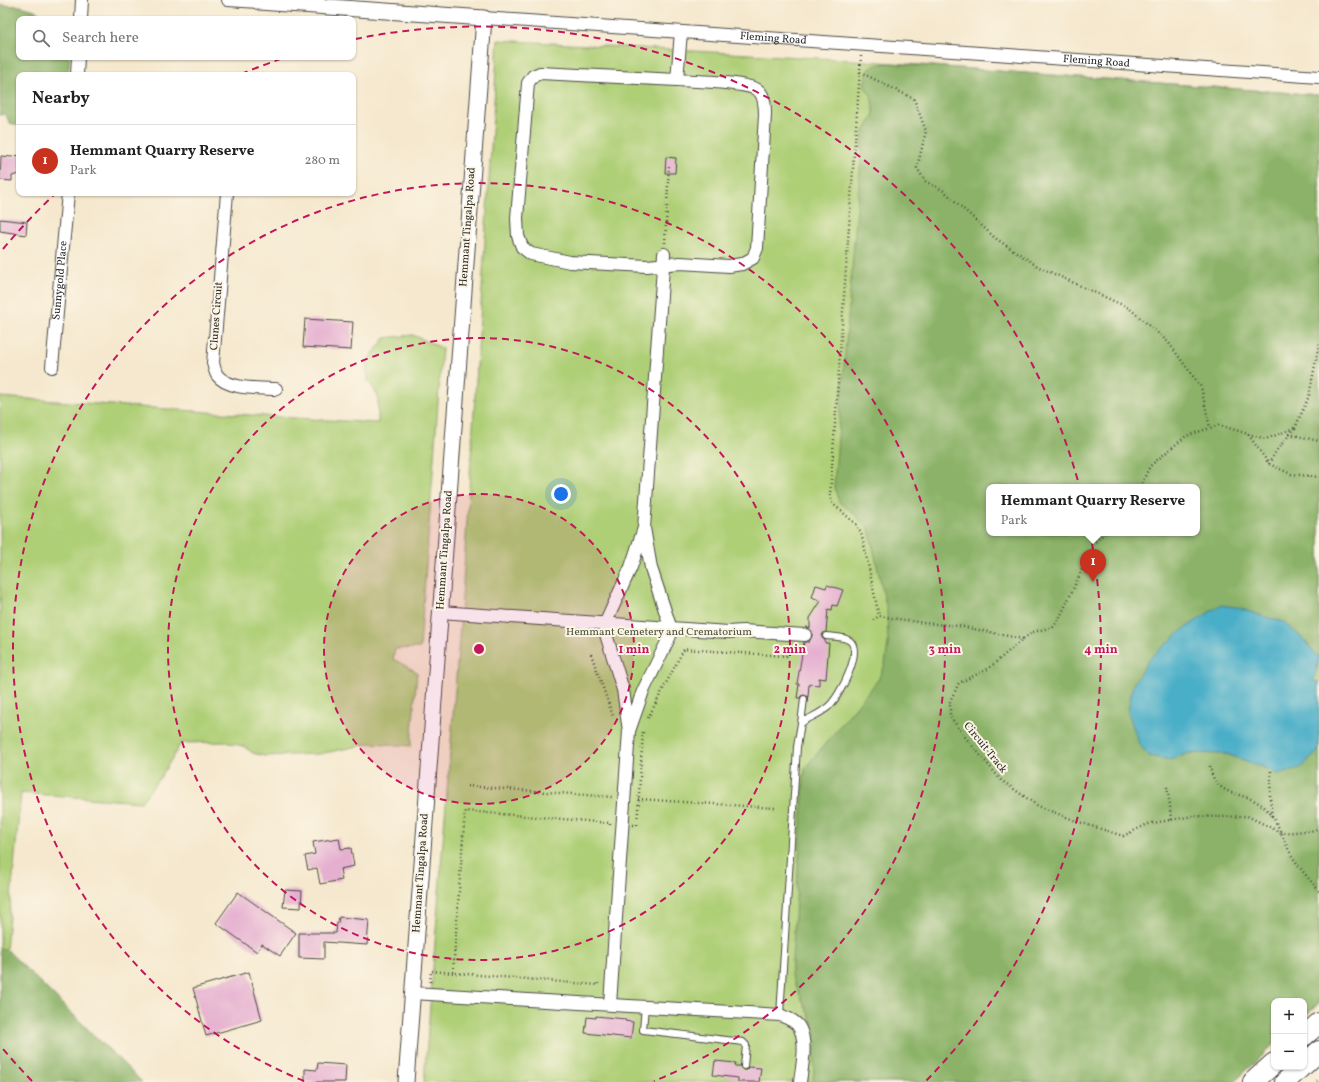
<!DOCTYPE html>
<html lang="en">
<head>
<meta charset="utf-8">
<style>
	:root { --surface:#fff; --page:#f2f2f2; --text:#222; --muted:#767676; --line:#e0e0e0; --accent:#c8321e }
	body { margin:0; font-family:Vollkorn,serif; background:var(--page); color:var(--text) }
	.controls { position:absolute; right:12px; bottom:12px; display:grid; overflow:hidden; border-radius:8px; box-shadow:0 1px 3px #0004 }
	.controls button { width:36px; height:36px; display:grid; place-items:center; padding:0; border:0; border-bottom:1px solid var(--line); background:var(--surface); color:var(--text); font:20px sans-serif }
	.you { position:absolute; left:561px; top:494px; width:14px; height:14px; margin:-10px; border:3px solid #fff; border-radius:50%; background:#1a73e8; box-shadow:0 0 0 6px #1a73e833 }
	.badge { display:grid; place-items:center; width:26px; height:26px; border-radius:50%; background:var(--accent); color:#fff; font-size:13px; font-weight:700 }
	.pin { position:absolute; translate:-50% -33px; filter:drop-shadow(0 1px 2px #0008) }
	.pin::after { content:''; position:absolute; top:21px; width:14px; height:12px; background:inherit; clip-path:polygon(0 0,100% 0,50% 100%) }
	.popup { position:absolute; left:986px; top:484px; width:214px; height:52px; box-sizing:border-box; display:grid; place-content:center; border-radius:8px; background:var(--surface); filter:drop-shadow(0 1px 3px #0005); font-size:13px; white-space:nowrap; color:var(--muted) }
	.popup b { font-size:15px; color:var(--text) }
	.popup::after { content:''; position:absolute; left:50%; top:100%; margin-left:-8px; border:8px solid transparent; border-top-color:var(--surface) }
	.list { margin:0; padding:0; list-style:none }
	h2 { display:flex; justify-content:space-between; align-items:center; height:52px; margin:0; padding:0 16px; font-size:17px }
	h2 small { font-size:13px; font-weight:400; color:var(--muted) }
	.list li { display:grid; grid-template-columns:26px 1fr auto; gap:12px; align-items:center; box-sizing:border-box; height:72px; padding:0 16px; border-top:1px solid var(--line) }
	.list b { display:block; font-size:15px; white-space:nowrap }
	.list p { margin:0; font-size:13px; white-space:nowrap; color:var(--muted) }
	.list em { font-size:13px; font-style:normal; color:var(--muted) }
	.icon { flex:none; width:22px; height:22px; fill:none; stroke:currentColor; stroke-width:2; stroke-linecap:round; stroke-linejoin:round }
	.map { position:relative; flex:none; width:1319px; height:1082px; overflow:hidden }
	.search { position:absolute; background:var(--surface); box-shadow:0 1px 3px #0004; left:16px; top:16px; width:340px; height:44px; display:flex; align-items:center; gap:10px; box-sizing:border-box; padding:0 14px; border-radius:8px; color:var(--muted); font-size:15px }
	.panel { position:absolute; background:var(--surface); box-shadow:0 1px 3px #0004; left:16px; top:72px; width:340px; height:124px; border-radius:8px }
	.map>svg:first-child { display:block }
	.green { fill:#afcf77; stroke:#6d7d51; fill-rule:evenodd }
	.forest { fill:#8bb268; stroke:#5b6e4a; fill-rule:evenodd }
	.water { fill:#49aec8; stroke:#3a6c7a }
	.building { fill:#e5afd0 }
	.lines { fill:none; stroke-linecap:round; stroke-linejoin:round }
	.service-casing { stroke:#494743; stroke-width:8 }
	.minor-casing { stroke:#494743; stroke-width:14 }
	.tertiary-casing { stroke:#494743; stroke-width:17 }
	.primary-casing { stroke:#494743; stroke-width:22 }
	.path { stroke:#494743; stroke-width:2.5; stroke-dasharray:1 3; stroke-linecap:butt }
	.service { stroke:#fff; stroke-width:6 }
	.minor { stroke:#fff; stroke-width:12 }
	.tertiary { stroke:#fff; stroke-width:15 }
	.primary { stroke:#fff; stroke-width:20 }
	.ring { fill:none; stroke:#c2185b; stroke-width:2; stroke-dasharray:7 5 }
	.labels { text-anchor:middle; dominant-baseline:central; stroke-width:4; stroke-linejoin:round; paint-order:stroke }
	.street-label { font-size:11px; fill:#2b2b2b; stroke:#fcf5e5 }
	.park-label { font-size:11px; fill:#4c543e; stroke:#fcf5e5 }
	.centre { fill:#c2185b; stroke:#fcf5e5; stroke-width:2 }
	.ring-label { font-size:12px; text-anchor:middle; font-weight:bold; fill:#c2185b; stroke:#fcf5e5; stroke-width:4; stroke-linejoin:round; paint-order:stroke }
</style>
</head>
<body>
<div class="map">
<svg width="1319" height="1082" viewBox="0 0 1319 1082">
	<rect width="100%" height="100%" fill="#fcf5e5"/>
	<filter id="ink" filterUnits="userSpaceOnUse"><feTurbulence type="fractalNoise" baseFrequency=".025" numOctaves="2"/><feDisplacementMap in="SourceGraphic" scale="8" xChannelSelector="R" yChannelSelector="G"/><feConvolveMatrix kernelMatrix="1 2 1 2 8 2 1 2 1" color-interpolation-filters="sRGB"/></filter>
	<filter id="wash" filterUnits="userSpaceOnUse"><feTurbulence type="fractalNoise" baseFrequency=".012" numOctaves="4" result="noise"/><feDisplacementMap in="SourceGraphic" scale="16" xChannelSelector="R" yChannelSelector="G"/><feGaussianBlur stdDeviation="0.9" result="paint"/><feColorMatrix in="noise" values="0 0 0 0 0 0 0 0 0 0 0 0 0 0 0 0 0 1.4 0 .05"/><feComposite in="paint" operator="in"/></filter>
	<g filter="url(#wash)">
		<rect width="100%" height="100%" fill="#f5e8ce"/>
		<!-- green -->
		<path class="green" d="M498 40 853 60 1319 95V1003L1304 1017V1001H1274V1045L1234 1082H424L461 614ZM989 487H1197V533H989Z
			M413 335 442 348 420 648 395 649 393 659 417 672 411 746 373 743 319 754 265 756 253 753 243 746 225 742 181 743 162 775 141 802 21 793 6 949H0V397L278 417 378 423V396L368 380 366 363 385 338Z"/>
		<!-- forest -->
		<path class="forest" d="M0 5 21 6 35 10 45 19H19V57H70L68 75H19V126L10 123 5 114 0 115Z
			M889 63 1319 95V658L1304 640 1284 622 1262 616 1169 760 1189 753 1227 754 1263 767 1278 774 1317 752 1319 732V1003L1304 1017V1001H1274V1045L1234 1082H813L816 1031 791 975 805 768 878 680 885 664 888 644 887 611 869 529 852 512 839 502 834 487 863 134 874 114 871 95 864 86C869 66 868 66 889 63ZM989 487H1197V533H989Z
			M0 949H6L142 1082H0Z"/>
		<!-- water -->
		<path class="water" d="M1220 605 1236 607 1262 616 1284 622 1304 640 1319 658 1314 682 1319 681V732L1318 752 1300 768 1278 774 1263 767 1227 754 1189 753 1169 760 1149 756 1139 744 1128 712 1133 684 1150 658 1184 629Z"/>
		<g id="blocks">
			<!-- building -->
			<path class="building" d="M19 155V174L12 176V181L0 180 1 156 12 157Z
				M666 157 676 158 675 173H665Z
				M0 219 27 222 26 235 0 231Z
				M305 319 353 322 351 350 303 347Z
				M816 585 826 588 827 585 843 590 837 606 833 605 832 610 828 609 826 632 822 635V638L825 640V643H829L826 679 819 678V685L809 684 808 697 804 695 801 696 800 698H797L799 684H797L804 642H809L812 636V631L806 627 810 628V618L821 601 812 597Z
				M339 838 341 849 351 848 354 866 340 869 342 880 320 884 317 868 308 870 305 856 315 854 313 842Z
				M285 890 302 891 301 908 283 907Z
				M238 892 296 933 280 956 262 944 257 952 216 923Z
				M339 917 369 920 367 945 324 942V959L299 958V933H336L337 923H338Z
				M249 972 262 1020 206 1036 193 988Z
				M596 1016 625 1019V1021L633 1022 631 1038 585 1033 587 1017 596 1018Z
				M715 1061 736 1063 735 1066H740L743 1070H746L748 1067 761 1068 759 1082H738V1078L713 1075Z
				M318 1063 346 1065 345 1082H305V1069L317 1070Z"/>
		</g>
	</g>
	<g filter="url(#ink)">
		<use href="#blocks" fill-opacity="0" stroke="#494743" stroke-width="1"/>
		<g class="lines">
			<!-- service casing -->
			<g class="service-casing">
				<path id="service" d="M804 699 801 723C810 717 823 713 830 705 840 695 863 652 850 641 844 636 833 637 826 636
					M645 1006 643 1030 743 1042 746 1045 744 1066
					M780 1015 797 747 801 723"/>
			</g>
			<!-- minor casing -->
			<g class="minor-casing">
				<g id="minor">
					<path d="M228 0 259 2"/>
					<path id="s1" d="M484 18 1319 77"/>
					<path d="M81 19 82 0"/>
					<path d="M77 75 78 57"/>
					<path d="M677 80C692 81 749 82 759 91 765 97 765 107 765 115L757 248 753 258 742 264 729 266 680 263 647 266 570 262 531 254 522 247 518 236 517 218 528 83 533 76 540 73 677 80 681 32"/>
					<path d="M227 193 213 363C214 366 215 372 217 375 228 390 260 388 276 389"/>
					<path id="s2" d="M52 367 68 193"/>
					<path d="M644 528 651 568 671 629 670 636 643 691 629 731 623 690 605 631V624L631 567 644 528 664 254"/>
					<path d="M440 612 728 632 743 631 805 635"/>
					<path d="M413 993 780 1015C787 1018 797 1021 800 1029 807 1043 802 1067 800 1082"/>
					<path d="M610 1004 629 731"/>
				</g>
			</g>
			<!-- tertiary casing -->
			<g class="tertiary-casing">
				<path id="tertiary" d="M260 0 259 2 484 18 406 1082"/>
			</g>
			<!-- primary casing -->
			<g class="primary-casing">
				<path id="primary" d="M1304 1036 1319 1023
					M1304 1065 1319 1051
					M1253 1082 1274 1063
					M1285 1082 1301 1067"/>
			</g>
			<!-- path -->
			<path class="path" d="M861 56 830 495 832 503 857 525 862 536 879 616
				M860 72 914 99 926 131 917 168 925 181 944 191 995 238 1039 267 1129 308 1168 342 1201 387 1210 428
				M665 243 669 165
				M1248 434 1266 439 1294 428
				M1289 434 1319 441
				M1269 464 1276 451 1295 428 1309 396 1319 344
				M1140 487 1150 466 1186 436 1219 425 1248 434 1269 464 1291 474 1319 477
				M1105 533 1094 543 1069 598 1060 617 1053 627 1033 632 1023 639 988 669 959 683 950 701V716L965 737 1001 780 1038 806 1079 822 1123 836 1148 824 1193 816 1221 817 1247 816 1282 833 1319 830
				M873 620 879 616 924 623 959 626 1023 639
				M591 654 613 716
				M648 718 684 649 786 656 792 647
				M1210 766C1215 800 1245 789 1265 808 1279 821 1283 841 1292 856 1300 869 1310 880 1319 891
				M1271 771 1270 796 1272 818
				M467 786 612 797
				M1167 787 1170 805 1171 821
				M638 799 775 808
				M633 825H637L643 732
				M453 972 465 811 610 823V825
				M430 982 431 971 598 985V983
				M1317 1082 1319 1080"/>
			<!-- service -->
			<use href="#service" class="service"/>
			<!-- minor -->
			<use href="#minor" class="minor"/>
			<!-- tertiary -->
			<use href="#tertiary" class="tertiary"/>
			<!-- primary -->
			<use href="#primary" class="primary"/>
		</g>
	</g>
	<!-- distance rings -->
	<circle cx="479" cy="649" r="155" fill="#c2185b" fill-opacity=".12"/>
	<g class="ring">
		<circle cx="479" cy="649" r="155"/>
		<circle cx="479" cy="649" r="311"/>
		<path d="M304 1081A466 466 0 1 1 654 1081"/>
		<path d="M32 1081A622 622 0 0 1 3 1049M3 249A622 622 0 0 1 55 194M241 74A622 622 0 0 1 287 57M355 39A622 622 0 0 1 926 1081"/>
	</g>
	<g class="labels">
		<!-- street labels -->
		<g class="street-label">
			<text stroke="none"><textPath href="#s1" startOffset="290">Fleming Road</textPath></text>
			<text stroke="none"><textPath href="#s1" startOffset="614">Fleming Road</textPath></text>
			<text transform="translate(468 227) rotate(-86)">Hemmant Tingalpa Road</text>
			<text stroke="none"><textPath href="#s2" startOffset="87">Sunnygold Place</textPath></text>
			<text transform="translate(217 316) rotate(-86)">Clunes Circuit</text>
			<text transform="translate(445 550) rotate(-86)">Hemmant Tingalpa Road</text>
			<text transform="translate(985 748) rotate(51)">Circuit Track</text>
			<text transform="translate(421 873) rotate(-86)">Hemmant Tingalpa Road</text>
		</g>
		<!-- park labels -->
		<g class="park-label">
			<text x="659" y="632">Hemmant Cemetery and Crematorium</text>
		</g>
	</g>
	<circle cx="479" cy="649" r="6" class="centre"/>
	<g class="ring-label">
		<text x="634" y="653">1 min</text>
		<text x="790" y="653">2 min</text>
		<text x="945" y="653">3 min</text>
		<text x="1101" y="653">4 min</text>
	</g>
</svg>
<div class="controls">
<button>+</button>
<button>−</button>
</div>
<div class="you"></div>
<div class="pin badge" style="left:1093px;top:582px">1</div>
<div class="popup"><b>Hemmant Quarry Reserve</b>Park</div>
<div class="search"><svg class="icon" aria-label="search" viewBox="0 0 24 24"><circle cx="10" cy="10" r="6"/><path d="M15 15l6 6"/></svg>Search here</div>
<section class="panel">
<h2>Nearby<small></small></h2>
<ul class="list">
<li><span class="badge">1</span><div><b>Hemmant Quarry Reserve</b><p>Park</p></div><em>280 m</em></li>
</ul>
</section>
</div>
</body>
</html>
